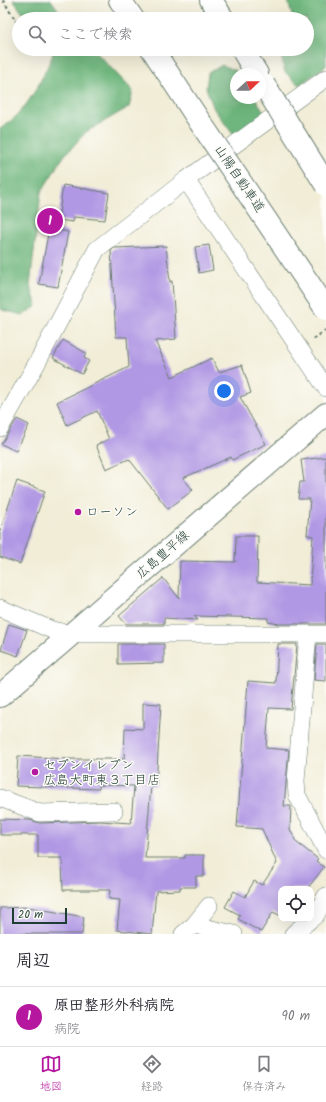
<!DOCTYPE html>
<html lang="ja">
<head>
<meta charset="utf-8">
<style>
	:root { --surface:#fff; --page:#f2f2f3; --text:#2b2b33; --muted:#7c7c81; --line:#e1e1e2; --accent:#b5179e }
	body { margin:0; font-family:Kalam,"Klee One",sans-serif; background:var(--page); color:var(--text) }
	.controls { position:absolute; right:12px; bottom:12px; display:grid; overflow:hidden; border-radius:8px; box-shadow:0 4px 16px #0002 }
	.controls button { width:36px; height:36px; display:grid; place-items:center; padding:0; border:0; border-bottom:1px solid var(--line); background:var(--surface); color:var(--text); font:20px sans-serif }
	.compass { position:absolute; left:230px; top:68px; width:36px; height:36px; border-radius:50%; background:var(--surface); box-shadow:0 4px 16px #0002; rotate:68deg }
	.scale { position:absolute; left:12px; bottom:10px; width:55px; box-sizing:border-box; padding-left:4px; border:2px solid #1f3d34; border-top:0; font-size:11px; line-height:14px; white-space:nowrap; color:#1f3d34; -webkit-text-stroke:3px #fdfcf7; paint-order:stroke }
	.you { position:absolute; left:224px; top:391px; width:14px; height:14px; margin:-10px; border:3px solid #fff; border-radius:50%; background:#1a73e8; box-shadow:0 0 0 6px #1a73e833 }
	.badge { display:grid; place-items:center; width:26px; height:26px; border-radius:50%; background:var(--accent); color:#fff; font-size:13px; font-weight:700 }
	.pin { position:absolute; translate:-50% -50%; border:2px solid #fff; box-shadow:0 1px 4px #0006 }
	.list { margin:0; padding:0; list-style:none }
	h2 { display:flex; justify-content:space-between; align-items:center; height:52px; margin:0; padding:0 16px; font-size:17px }
	h2 small { font-size:13px; font-weight:400; color:var(--muted) }
	.list li { display:grid; grid-template-columns:26px 1fr auto; gap:12px; align-items:center; box-sizing:border-box; height:60px; padding:0 16px; border-top:1px solid var(--line) }
	.list b { display:block; font-size:15px; white-space:nowrap }
	.list p { margin:0; font-size:13px; white-space:nowrap; color:var(--muted) }
	.list em { font-size:13px; font-style:normal; color:var(--muted) }
	.icon { flex:none; width:22px; height:22px; fill:none; stroke:currentColor; stroke-width:2; stroke-linecap:round; stroke-linejoin:round }
	.map { position:relative; flex:none; width:326px; height:934px; overflow:hidden }
	.search { position:absolute; background:var(--surface); box-shadow:0 4px 16px #0002; left:12px; right:12px; top:12px; height:44px; display:flex; align-items:center; gap:10px; box-sizing:border-box; padding:0 14px; border-radius:22px; color:var(--muted); font-size:15px }
	.sheet { height:112px; background:var(--surface) }
	nav { display:flex; justify-content:space-around; align-items:center; box-sizing:border-box; height:56px; border-top:1px solid var(--line); background:var(--surface); font-size:11px; color:var(--muted) }
	nav a { display:grid; justify-items:center; gap:2px }
	nav .on { color:var(--accent) }
	.map>svg:first-child { display:block }
	.forest { fill:#6eb67d; stroke:#467a58 }
	.building { fill:#b198e4 }
	.lines { fill:none; stroke-linecap:round; stroke-linejoin:round }
	.minor-casing { stroke:#687b6d; stroke-width:18 }
	.primary-casing { stroke:#687b6d; stroke-width:24 }
	.motorway-casing { stroke:#687b6d; stroke-width:24 }
	.path { stroke:#687b6d; stroke-width:2.5; stroke-dasharray:3 3; stroke-linecap:butt }
	.minor { stroke:#fff; stroke-width:17 }
	.primary { stroke:#fff; stroke-width:22 }
	.motorway { stroke:#fff; stroke-width:22 }
	.motorway-bridge-casing { stroke:#687b6d; stroke-width:24; stroke-linecap:butt }
	.motorway-bridge { stroke:#fff; stroke-width:22 }
	.poi-dot { fill:#b5179e; stroke:#fdfcf7; stroke-width:1.5 }
	.labels { text-anchor:middle; dominant-baseline:central; stroke-width:3; stroke-linejoin:round; paint-order:stroke }
	.street-label { font-size:13px; fill:#1f3d34; stroke:#fdfcf7 }
	.poi-label { font-size:13px; fill:#1f3d34; stroke:#fdfcf7; text-anchor:start }
</style>
</head>
<body>
<div class="map">
<svg width="326" height="934" viewBox="0 0 326 934">
	<rect width="100%" height="100%" fill="#fdfcf7"/>
	<filter id="ink" filterUnits="userSpaceOnUse"><feTurbulence type="fractalNoise" baseFrequency=".025" numOctaves="2"/><feDisplacementMap in="SourceGraphic" scale="8" xChannelSelector="R" yChannelSelector="G"/><feConvolveMatrix kernelMatrix="1 2 1 2 8 2 1 2 1" color-interpolation-filters="sRGB"/></filter>
	<filter id="wash" filterUnits="userSpaceOnUse"><feTurbulence type="fractalNoise" baseFrequency=".012" numOctaves="4" result="noise"/><feDisplacementMap in="SourceGraphic" scale="16" xChannelSelector="R" yChannelSelector="G"/><feGaussianBlur stdDeviation="0.9" result="paint"/><feColorMatrix in="noise" values="0 0 0 0 0 0 0 0 0 0 0 0 0 0 0 0 0 1.4 0 .05"/><feComposite in="paint" operator="in"/></filter>
	<g filter="url(#wash)">
		<rect width="100%" height="100%" fill="#f1edd7"/>
		<!-- forest -->
		<path class="forest" d="M13 0H51L65 19H27Z
			M288 0H326V66L299 85 285 72 280 52 281 49H307V19H293Z
			M50 49H93L133 91 129 107 86 132 64 156 41 192 30 285 37 306 23 315 2 310 0 307V129C27 112 41 82 53 54Z
			M222 65 237 71 239 74H236V98H255L267 116 235 137 214 109 206 88 208 73Z"/>
		<g id="blocks">
			<!-- building -->
			<path class="building" d="M63 185 109 193 105 220 74 217 73 222 58 220Z
				M49 228 68 232 58 287 39 284Z
				M209 245 213 270 199 273 195 247Z
				M166 246 170 282 172 281 176 339 155 341 172 377 212 358 219 372 242 365 251 393 240 397 266 444 232 460 231 457 183 478 193 490 168 509 129 459 106 469 96 445 109 439 97 411 67 425 57 402 129 367 127 337H116L111 251 114 248Z
				M63 340 86 353 84 358 89 361 82 374 53 358Z
				M17 419 29 425 16 451 1 444Z
				M326 457V624H279L268 622V618L194 616 198 620 164 618V624H126L119 616 163 578 179 598 180 561 235 562 236 536H258L257 582 310 585 313 536 307 535 310 499H298L300 482H304L301 460Z
				M17 481 45 491 20 564 0 557V531Z
				M9 624 27 630 18 656 1 650Z
				M118 644H164V663L118 664Z
				M278 644H297L291 709 269 708 266 748 289 750 284 806H291L290 829 296 842 318 859 316 861 324 867 307 889H281V916L273 912 261 932 238 919 240 915 225 907 234 891 245 897 254 881 262 885 277 863 262 829 237 827 248 681 276 683Z
				M317 644H326V681L314 680Z
				M143 703 161 704 156 786H151L145 858H185V855H204V876H196V887H180V890L156 891 152 934 117 930 120 900 109 899 110 890H63L62 858H38V835H0V819L30 820 40 823 100 821 131 823 134 786 99 785V789L16 786 18 756 68 759H124L125 728 143 729Z
				M28 907 84 917 82 934H0V908Z"/>
		</g>
	</g>
	<g filter="url(#ink)">
		<use href="#blocks" fill-opacity="0" stroke="#687b6d" stroke-width="1"/>
		<g class="lines">
			<!-- minor casing -->
			<g class="minor-casing">
				<path id="minor" d="M186 180 326 388
					M0 428 37 363 97 249 186 180 326 78
					M0 608 52 630 72 634H326
					M308 634 296 781 297 795 326 850
					M0 798 40 813 114 811
					M311 919 316 915 326 896
					M194 925 234 934
					M183 934 194 925 209 906
					M293 934 311 919"/>
			</g>
			<!-- primary casing -->
			<g class="primary-casing">
				<path id="primary" d="M0 696 326 414"/>
			</g>
			<!-- motorway casing -->
			<g class="motorway-casing">
				<path id="motorway" d="M120 0 133 19
					M211 0 223 19
					M152 49 200 122
					M242 49 257 74"/>
			</g>
			<!-- path -->
			<path class="path" d="M3 0 19 26
				M314 339 326 330"/>
			<!-- minor -->
			<use href="#minor" class="minor"/>
			<!-- primary -->
			<use href="#primary" class="primary"/>
			<!-- motorway -->
			<use href="#motorway" class="motorway"/>
			<!-- motorway-bridge casing -->
			<g class="motorway-bridge-casing">
				<path id="motorway-bridge" d="M264 85 326 185
					M200 122 326 309"/>
			</g>
			<!-- motorway-bridge -->
			<use href="#motorway-bridge" class="motorway-bridge"/>
		</g>
	</g>
	<!-- markers -->
	<g class="poi-dot">
		<circle cx="78" cy="512" r="4"/>
		<circle cx="35" cy="772" r="4"/>
	</g>
	<g class="labels">
		<!-- street labels -->
		<g class="street-label">
			<text transform="translate(239 179) rotate(56)">山陽自動車道</text>
			<text transform="translate(163 555) rotate(-41)">広島豊平線</text>
		</g>
		<!-- poi labels -->
		<g class="poi-label">
			<text x="86" y="512">ローソン</text>
			<text x="43" y="765">セブンイレブン<tspan x="43" dy="15">広島大町東３丁目店</tspan></text>
		</g>
	</g>
</svg>
<div class="controls">
<button><svg class="icon" aria-label="locate" viewBox="0 0 24 24"><circle cx="12" cy="12" r="6"/><path d="M12 2v4M12 18v4M2 12h4M18 12h4"/></svg></button>
</div>
<svg class="compass" viewBox="-18 -18 36 36"><path d="M0-13l5 13h-10z" fill="#e53935"/><path d="M0 13l5-13h-10z" fill="#7c7c81"/></svg>
<div class="scale">20 m</div>
<div class="you"></div>
<div class="pin badge" style="left:50px;top:221px">1</div>
<div class="search"><svg class="icon" aria-label="search" viewBox="0 0 24 24"><circle cx="10" cy="10" r="6"/><path d="M15 15l6 6"/></svg>ここで検索</div>
</div>
<section class="sheet">
<h2>周辺<small></small></h2>
<ul class="list">
<li><span class="badge">1</span><div><b>原田整形外科病院</b><p>病院</p></div><em>90 m</em></li>
</ul>
</section>
<nav>
<a class="on"><svg class="icon" aria-label="map" viewBox="0 0 24 24"><path d="M3 6l6-2 6 2 6-2v14l-6 2-6-2-6 2zM9 4v14M15 6v14"/></svg>地図</a>
<a><svg class="icon" aria-label="directions" viewBox="0 0 24 24"><path d="M12 3l9 9-9 9-9-9zM9 14v-3h6M13 9l2 2-2 2"/></svg>経路</a>
<a><svg class="icon" aria-label="saved" viewBox="0 0 24 24"><path d="M7 4h10v16l-5-4-5 4z"/></svg>保存済み</a>
</nav>
</body>
</html>
